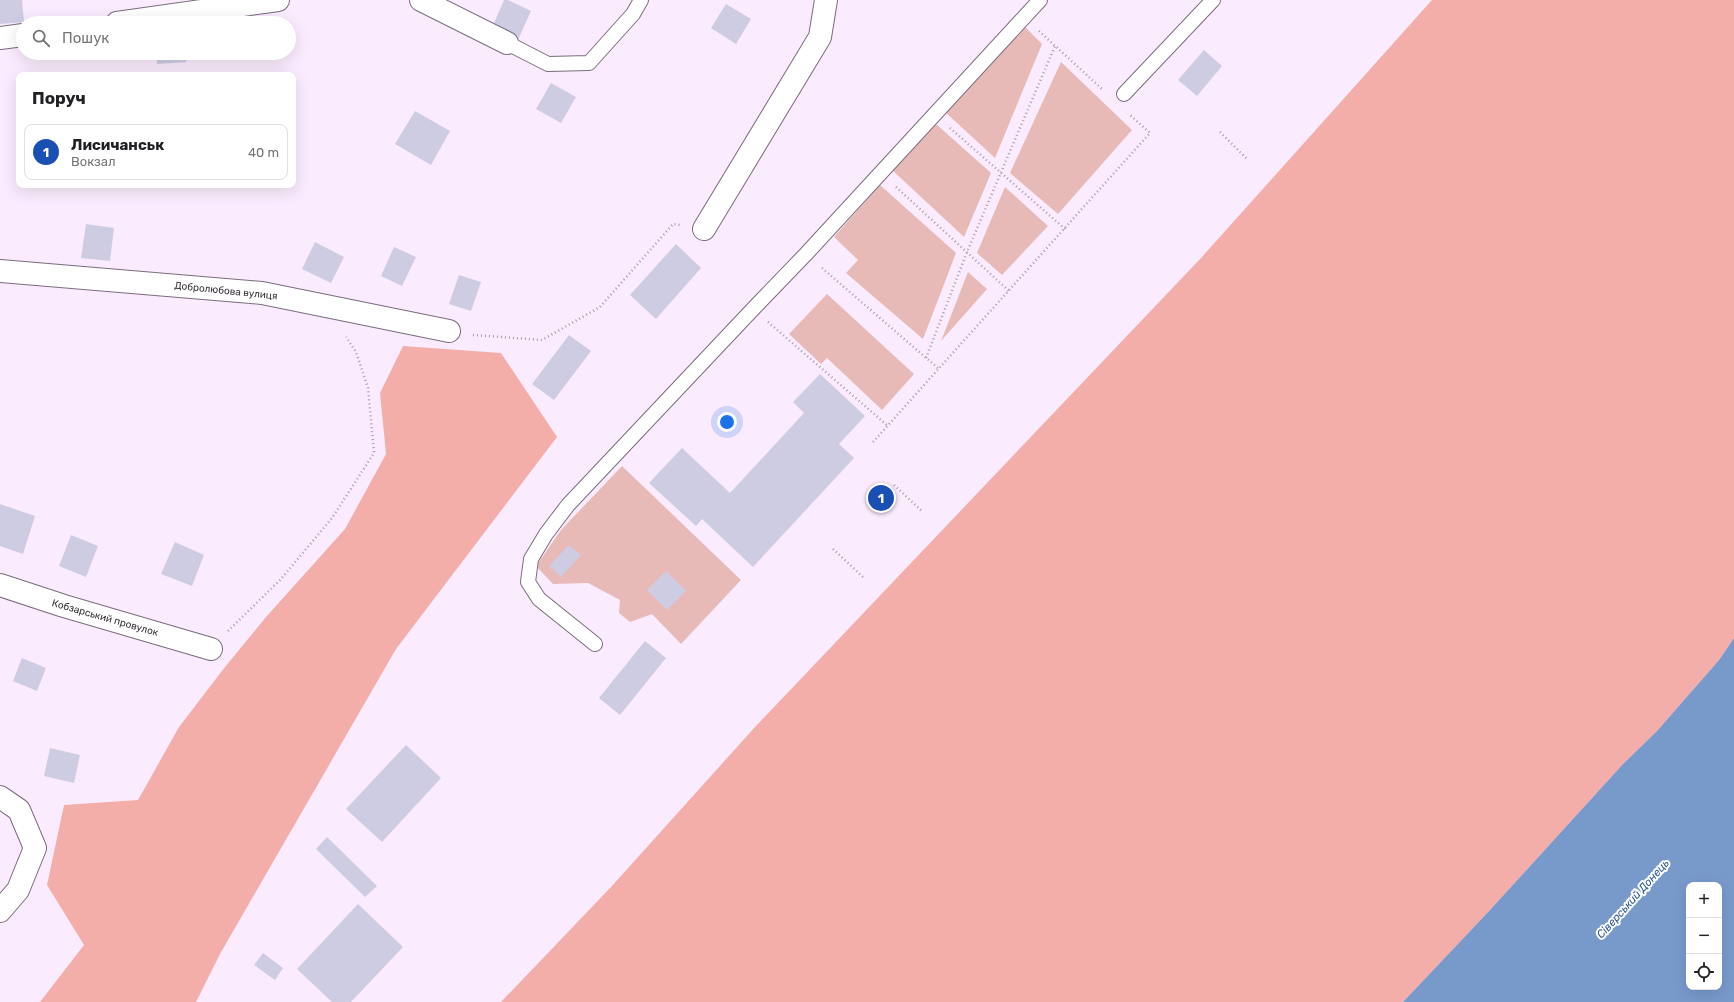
<!DOCTYPE html>
<html lang="uk">
<head>
<meta charset="utf-8">
<style>
	:root { --surface:#fff; --page:#f6f6f6; --text:#202124; --muted:#757577; --line:#e0e0e0; --accent:#0f766e }
	body { margin:0; font-family:Rubik,sans-serif; background:var(--page); color:var(--text) }
	.controls { position:absolute; right:12px; bottom:12px; display:grid; overflow:hidden; border-radius:8px; box-shadow:0 4px 16px #0002 }
	.controls button { width:36px; height:36px; display:grid; place-items:center; padding:0; border:0; border-bottom:1px solid var(--line); background:var(--surface); color:var(--text); font:20px sans-serif }
	.you { position:absolute; left:727px; top:422px; width:14px; height:14px; margin:-10px; border:3px solid #fff; border-radius:50%; background:#1a73e8; box-shadow:0 0 0 6px #1a73e833 }
	.badge { display:grid; place-items:center; width:26px; height:26px; border-radius:50%; background:var(--accent); color:#fff; font-size:13px; font-weight:700 }
	.pin { position:absolute; translate:-50% -50%; border:2px solid #fff; box-shadow:0 1px 4px #0006 }
	.list { margin:0; padding:0; list-style:none }
	h2 { display:flex; justify-content:space-between; align-items:center; height:52px; margin:0; padding:0 16px; font-size:17px }
	h2 small { font-size:13px; font-weight:400; color:var(--muted) }
	.list li { display:grid; grid-template-columns:26px 1fr auto; gap:12px; align-items:center; box-sizing:border-box; height:56px; margin:0 8px 8px; padding:0 8px; border:1px solid var(--line); border-radius:8px }
	.list b { display:block; font-size:15px; white-space:nowrap }
	.list p { margin:0; font-size:13px; white-space:nowrap; color:var(--muted) }
	.list em { font-size:13px; font-style:normal; color:var(--muted) }
	.icon { flex:none; width:22px; height:22px; fill:none; stroke:currentColor; stroke-width:2; stroke-linecap:round; stroke-linejoin:round }
	.map { position:relative; flex:none; width:1734px; height:1002px; overflow:hidden }
	.search { position:absolute; background:var(--surface); box-shadow:0 4px 16px #0002; left:16px; top:16px; width:280px; height:44px; display:flex; align-items:center; gap:10px; box-sizing:border-box; padding:0 14px; border-radius:22px; color:var(--muted); font-size:15px }
	.panel { position:absolute; background:var(--surface); box-shadow:0 4px 16px #0002; left:16px; top:72px; width:280px; height:116px; border-radius:8px }
	.map>svg:first-child { display:block }
	.green { fill:#e8bab7 }
	.forest { fill:#f3aeaa }
	.water { fill:#789acb; fill-rule:evenodd }
	.building { fill:#cdcce3 }
	.lines { fill:none; stroke-linecap:round; stroke-linejoin:round }
	.lane-casing { stroke:#7a6c7d; stroke-width:16 }
	.street-casing { stroke:#7a6c7d; stroke-width:24 }
	.path { stroke:#a79ba9; stroke-width:2.5; stroke-dasharray:1 3; stroke-linecap:butt }
	.lane { stroke:#fff; stroke-width:14 }
	.street { stroke:#fff; stroke-width:22 }
	.labels { text-anchor:middle; dominant-baseline:central; stroke-width:4; stroke-linejoin:round; paint-order:stroke }
	.street-label { font-size:10px; fill:#362f37; stroke:#fff }
	.water-label { font-size:11px; font-style:italic; fill:#295693; stroke:#fff }
</style>
</head>
<body>
<div class="map">
<svg width="1734" height="1002" viewBox="0 0 1734 1002">
	<rect width="100%" height="100%" fill="#fbebfe"/>
	<!-- green -->
	<path class="green" d="M1023 25 1042 44 995 158 944 111Z
		M1061 62 1132 130 1058 214 1010 173Z
		M936 124 991 173 964 237 891 169Z
		M880 185 956 253 923 339 846 273 858 260 834 237Z
		M1005 187 1048 226 1002 275 977 253Z
		M968 272 987 289 941 341Z
		M827 294 914 374 882 410 827 358 821 364 789 334Z
		M622 466 741 580 681 644 652 614 630 622 619 613 620 600 588 583 553 584 536 566 561 530Z"/>
	<!-- forest -->
	<path class="forest" d="M1432 0H1734V638L1719 660 1657 731 1623 764 1490 910 1403 1002H501L611 887 755 727 1201 258Z
		M403 346 501 353 557 437 396 649 220 954 196 1002H40L84 945 47 885 64 805 138 800 179 727 225 667 266 617 345 529 386 454 380 393Z"/>
	<!-- water -->
	<path class="water" d="M1734 638V1002H1403L1490 910 1623 764 1657 731 1719 660ZM1689 885H1719V987H1689Z"/>
	<!-- building -->
	<path class="building" d="M0 0H22L24 22 0 24Z
		M504 0H508L531 11 517 42 491 30Z
		M726 4 751 19 736 44 711 28Z
		M1204 50 1222 66 1197 96 1178 80Z
		M157 53H186V62L157 64Z
		M551 83 576 97 561 123 536 109Z
		M415 111 450 131 431 165 395 144Z
		M86 224 114 228 110 261 81 258Z
		M315 242 344 257 331 283 302 269Z
		M676 244 701 268 656 319 630 295Z
		M394 247 416 257 402 286 381 276Z
		M459 275 481 282 471 311 449 304Z
		M569 335 591 351 554 400 532 384Z
		M820 374 865 416 839 444 854 458 753 567 702 519 696 526 649 483 682 448 730 493 804 413 793 402Z
		M0 504 35 516 23 554 0 546Z
		M71 535 98 546 86 577 59 566Z
		M175 542 204 555 192 586 161 574Z
		M569 545 581 555 561 577 549 566Z
		M666 571 686 591 667 610 647 590Z
		M645 641 666 658 620 715 599 698Z
		M22 658 46 668 37 691 13 681Z
		M406 745 441 778 382 842 346 809Z
		M50 748 80 755 74 783 44 776Z
		M327 837 377 886 365 897 316 849Z
		M358 904 403 947 351 1002H332L297 969Z
		M263 953 283 968 275 980 254 965Z"/>
	<g class="lines">
		<!-- lane casing -->
		<g class="lane-casing">
			<path id="lane" d="M507 43 548 64 589 63 633 14 641 0
				M1124 94 1213 0
				M595 644 539 599 528 582 531 559 546 534 568 505 753 309 806 254 1040 0"/>
		</g>
		<!-- street casing -->
		<g class="street-casing">
			<path id="street" d="M421 0 507 43
				M117 23 278 0
				M0 38 23 35
				M704 229 820 37 826 0
				M0 271 262 293 449 331
				M0 585 64 606 211 649
				M0 797 19 810 35 848 18 890 0 911"/>
		</g>
		<!-- path -->
		<path class="path" d="M1039 31 1103 90
			M950 128 1065 229
			M1220 132 1248 160
			M896 187 1009 291
			M822 268 939 369
			M768 322 888 426
			M473 335 542 340 600 307 673 224 680 225
			M926 358 967 252 1055 46
			M873 442 1150 133 1129 114
			M894 485 923 512
			M833 549 863 577
			M228 631 281 579 332 518 374 453 368 388 356 352 346 337"/>
		<!-- lane -->
		<use href="#lane" class="lane"/>
		<!-- street -->
		<use href="#street" class="street"/>
	</g>
	<g class="labels">
		<!-- street labels -->
		<g class="street-label">
			<text transform="translate(226 291) rotate(6)">Добролюбова вулиця</text>
			<text transform="translate(105 618) rotate(16)">Кобзарський провулок</text>
		</g>
		<!-- water labels -->
		<g class="water-label">
			<text transform="translate(1633 899) rotate(-48)">Сіверський Донець</text>
		</g>
	</g>
</svg>
<div class="controls">
<button>+</button>
<button>−</button>
<button><svg class="icon" aria-label="locate" viewBox="0 0 24 24"><circle cx="12" cy="12" r="6"/><path d="M12 2v4M12 18v4M2 12h4M18 12h4"/></svg></button>
</div>
<div class="you"></div>
<div class="pin badge" style="left:881px;top:498px;background:#1a4fb4">1</div>
<div class="search"><svg class="icon" aria-label="search" viewBox="0 0 24 24"><circle cx="10" cy="10" r="6"/><path d="M15 15l6 6"/></svg>Пошук</div>
<section class="panel">
<h2>Поруч<small></small></h2>
<ul class="list">
<li><span class="badge" style="background:#1a4fb4">1</span><div><b>Лисичанськ</b><p>Вокзал</p></div><em>40 m</em></li>
</ul>
</section>
</div>
</body>
</html>
